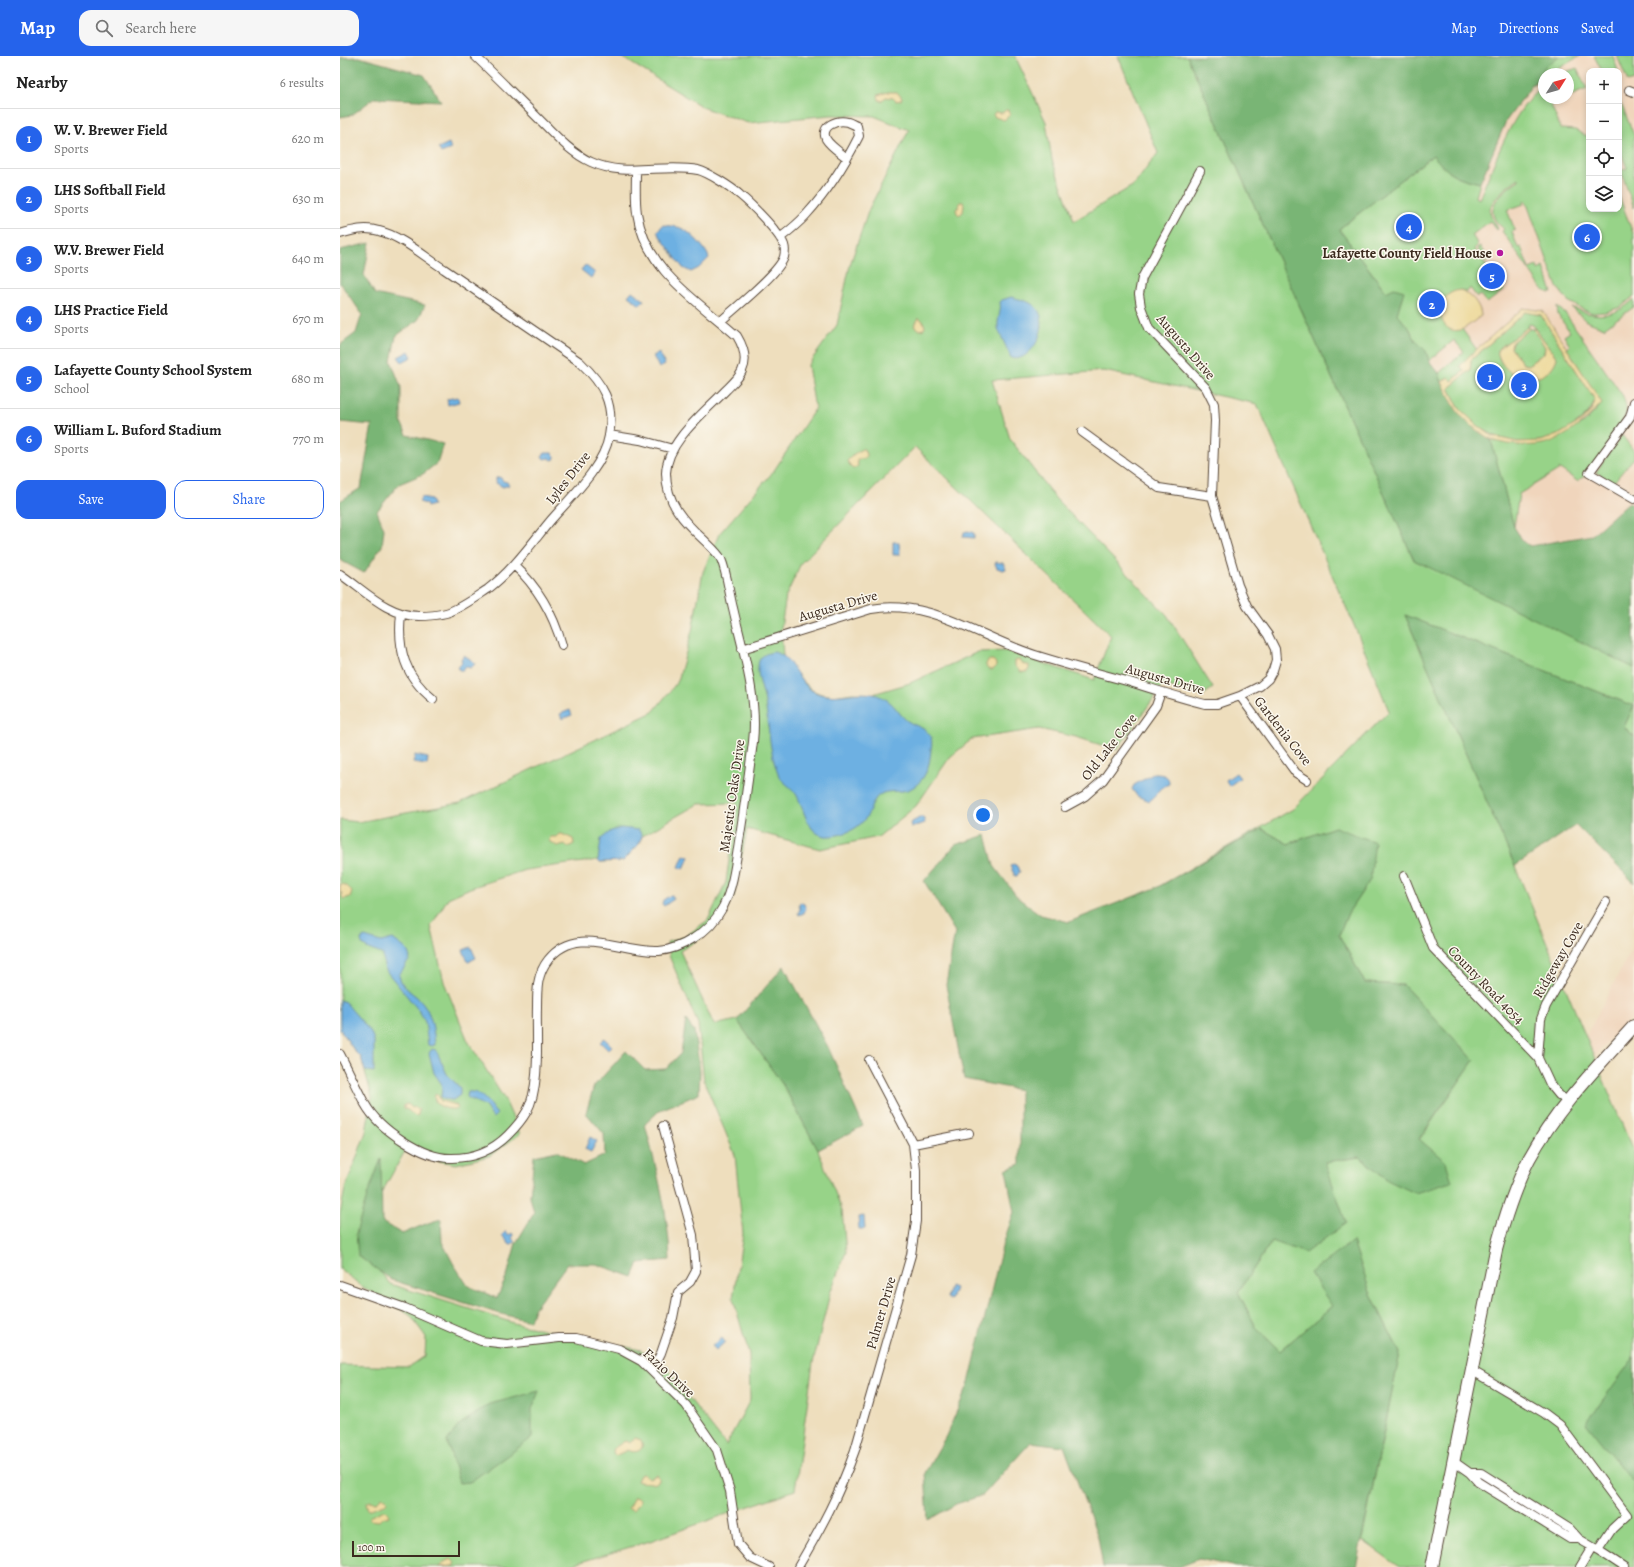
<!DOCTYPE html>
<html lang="en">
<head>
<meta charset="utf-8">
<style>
	:root { --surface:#fff; --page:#f6f6f6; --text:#222; --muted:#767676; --line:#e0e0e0; --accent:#2563eb }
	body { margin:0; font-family:Alegreya,serif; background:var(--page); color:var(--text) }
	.controls { position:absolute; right:12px; top:12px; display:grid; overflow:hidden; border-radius:8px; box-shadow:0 2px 6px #0003 }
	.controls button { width:36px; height:36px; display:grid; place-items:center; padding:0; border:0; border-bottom:1px solid var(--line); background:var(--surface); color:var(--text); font:20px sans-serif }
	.compass { position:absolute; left:1198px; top:12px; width:36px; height:36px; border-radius:50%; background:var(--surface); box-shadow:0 2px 6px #0003; rotate:53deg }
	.scale { position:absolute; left:12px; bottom:10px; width:108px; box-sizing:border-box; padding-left:4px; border:2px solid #3b2a1e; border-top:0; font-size:11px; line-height:14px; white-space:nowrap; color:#3b2a1e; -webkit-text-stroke:3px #fbf7ec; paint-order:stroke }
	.you { position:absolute; left:643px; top:759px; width:14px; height:14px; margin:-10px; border:3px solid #fff; border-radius:50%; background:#1a73e8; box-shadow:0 0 0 6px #1a73e833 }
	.badge { display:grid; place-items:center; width:26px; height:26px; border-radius:50%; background:var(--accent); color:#fff; font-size:13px; font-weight:700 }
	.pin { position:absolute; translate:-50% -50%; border:2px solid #fff; box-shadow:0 1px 4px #0006 }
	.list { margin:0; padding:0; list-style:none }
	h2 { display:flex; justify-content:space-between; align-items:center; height:52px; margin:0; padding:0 16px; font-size:17px }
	h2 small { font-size:13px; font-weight:400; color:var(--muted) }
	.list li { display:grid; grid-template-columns:26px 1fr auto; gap:12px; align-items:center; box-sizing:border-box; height:60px; padding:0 16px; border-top:1px solid var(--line) }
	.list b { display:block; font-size:15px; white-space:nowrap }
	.list p { margin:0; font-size:13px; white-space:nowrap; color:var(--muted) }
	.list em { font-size:13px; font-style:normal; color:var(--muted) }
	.actions { display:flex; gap:8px; padding:12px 16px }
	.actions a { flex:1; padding:9px 0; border:1px solid var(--accent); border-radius:12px; text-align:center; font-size:14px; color:var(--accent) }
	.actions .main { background:var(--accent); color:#fff }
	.icon { flex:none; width:22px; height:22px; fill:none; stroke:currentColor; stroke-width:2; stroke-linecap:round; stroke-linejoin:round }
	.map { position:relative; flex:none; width:1294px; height:1511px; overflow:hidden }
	header { display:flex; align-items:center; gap:24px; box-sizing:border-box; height:56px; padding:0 20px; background:var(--accent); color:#fff }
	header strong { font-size:19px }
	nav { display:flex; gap:22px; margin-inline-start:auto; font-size:14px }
	.search { width:280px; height:36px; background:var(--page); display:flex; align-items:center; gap:10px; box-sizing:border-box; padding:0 14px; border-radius:12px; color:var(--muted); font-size:15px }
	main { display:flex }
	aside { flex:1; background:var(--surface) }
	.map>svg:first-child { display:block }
	.built { fill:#f0d5bc; fill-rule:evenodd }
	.green { fill:#97d388; stroke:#697e53; fill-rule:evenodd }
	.forest { fill:#79b574; stroke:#5a7049 }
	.sand { fill:#eeda9e; stroke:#94825e; fill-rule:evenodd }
	.water { fill:#6db0e2; stroke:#546d80 }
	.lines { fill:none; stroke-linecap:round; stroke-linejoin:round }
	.street-casing { stroke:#564536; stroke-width:10 }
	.secondary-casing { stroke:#564536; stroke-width:14 }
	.street { stroke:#fff; stroke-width:8 }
	.secondary { stroke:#fff; stroke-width:12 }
	.poi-dot { fill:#b5179e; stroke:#fbf7ec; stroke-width:1.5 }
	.labels { text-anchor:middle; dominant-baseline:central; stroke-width:3; stroke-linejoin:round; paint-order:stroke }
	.poi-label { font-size:14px; font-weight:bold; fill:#3b2a1e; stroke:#fbf7ec; text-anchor:end }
	.street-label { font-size:14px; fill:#3b2a1e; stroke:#fbf7ec }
</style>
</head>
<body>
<header>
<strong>Map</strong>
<div class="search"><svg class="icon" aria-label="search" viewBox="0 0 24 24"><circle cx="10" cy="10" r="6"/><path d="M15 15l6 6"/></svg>Search here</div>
<nav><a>Map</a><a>Directions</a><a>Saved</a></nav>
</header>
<main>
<aside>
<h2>Nearby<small>6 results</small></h2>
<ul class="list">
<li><span class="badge">1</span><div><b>W. V. Brewer Field</b><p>Sports</p></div><em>620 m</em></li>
<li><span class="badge">2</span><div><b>LHS Softball Field</b><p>Sports</p></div><em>630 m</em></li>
<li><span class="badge">3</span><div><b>W.V. Brewer Field</b><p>Sports</p></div><em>640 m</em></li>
<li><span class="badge">4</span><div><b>LHS Practice Field</b><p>Sports</p></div><em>670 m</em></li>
<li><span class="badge">5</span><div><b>Lafayette County School System</b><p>School</p></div><em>680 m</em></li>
<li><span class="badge">6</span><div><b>William L. Buford Stadium</b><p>Sports</p></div><em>770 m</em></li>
</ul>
<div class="actions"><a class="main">Save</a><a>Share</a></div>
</aside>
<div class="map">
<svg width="1294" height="1511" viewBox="0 0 1294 1511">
	<rect width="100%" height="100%" fill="#fbf7ec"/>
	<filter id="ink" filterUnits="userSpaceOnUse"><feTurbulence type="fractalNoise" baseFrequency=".025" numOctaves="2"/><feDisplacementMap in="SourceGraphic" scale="8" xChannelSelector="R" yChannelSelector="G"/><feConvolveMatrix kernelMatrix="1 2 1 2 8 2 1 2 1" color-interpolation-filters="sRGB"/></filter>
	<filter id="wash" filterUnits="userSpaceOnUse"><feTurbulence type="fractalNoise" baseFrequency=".012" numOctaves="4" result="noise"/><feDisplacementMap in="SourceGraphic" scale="16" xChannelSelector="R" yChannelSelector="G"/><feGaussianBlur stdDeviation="0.9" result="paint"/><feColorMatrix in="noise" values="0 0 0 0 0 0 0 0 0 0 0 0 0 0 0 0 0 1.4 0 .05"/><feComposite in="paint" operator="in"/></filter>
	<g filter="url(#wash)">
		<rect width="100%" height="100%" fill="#eedebd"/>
		<!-- built -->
		<path class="built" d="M1219 0H1294V522L1218 508 1183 485 1087 329 1093 99ZM1249 15H1279V153H1249ZM1204 18H1228V42H1204Z
			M1294 889V959L1247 1008 1237 997Z"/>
		<!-- green -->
		<path class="green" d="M280 0H675L706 66 712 104 734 165 794 129 818 97 778 0H847L1074 504 1294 607V680L1284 671 1294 650 1065 559 1175 810 1294 1097V1511H1060L1022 1484 1060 1297 1030 1236 1013 1186 992 1250 940 1295 917 1273 898 1236 985 1106 1020 1101 1049 1125 1085 1092 1079 1084 1134 1004 1063 929 1025 927 999 879 1008 857 1030 824 995 771 948 788 922 773 818 831 953 753 1049 655 1017 576 917 348 764 315 652 324 670 383 715 442 827 559 873 632 863 639 823 629 777 694 736 681 699 673 632 683 610 701 576 750 538 781 480 793 407 773 394 840 373 874 340 895 374 969 397 964 443 1029 478 1094 502 1154 506 1196 490 1237 473 1307 455 1434 310 1485 224 1511H0V1309L69 1311 85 1300 86 1281 70 1259 24 1232 0 1213V1158L5 1133 26 1076 32 1041 21 1001 16 997 0 973V764L18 766 120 747 313 656 338 625 352 575 363 516 379 478 433 416 475 353 468 309 497 269 510 209 529 153 569 74 534 60 491 59 408 67 364 52ZM575 391 771 580 754 624 666 595 638 596 570 627 533 638 512 637 494 640 481 638 472 634 461 623 443 600 441 572 446 540 461 507ZM397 747 386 826 368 864 346 880 327 886 330 902 358 968 364 1025 395 1099 403 1178 393 1242 409 1298 410 1344 386 1389 334 1323 327 1310 301 1294 180 1269 50 1228 28 1200 32 1154 65 1095 84 1102 116 1108 149 1100 180 1078 165 1044 128 985 104 926 91 870 108 842 130 832 185 814 258 804 260 806 283 805 299 788 302 780 358 748Z
			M1219 0H1240L1209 18H1204V22L1192 30 1206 10Z
			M1254 0H1273L1278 15H1262Z
			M1277 0H1294V24L1288 26Z
			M1237 12 1247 33 1228 41V18H1220Z
			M1204 29V42H1227L1211 49 1221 73 1235 74 1249 81V153H1279V140L1294 180V240L1281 251 1265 256 1253 257 1244 254 1228 245 1217 231 1186 145H1184V148L1167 154 1175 174 1172 176 1178 192 1181 191 1189 213 1197 210 1198 214 1204 211 1212 237H1209L1202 233 1162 175 1164 173C1160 169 1156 167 1154 161 1148 146 1168 131 1179 124V122C1170 128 1149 144 1150 156 1151 163 1156 167 1158 173L1157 174 1150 165 1132 179 1138 189 1134 193 1164 234 1147 247 1140 239 1137 241 1130 232 1127 236 1120 234 1116 274 1122 273 1137 294 1128 301 1124 314 1112 325 1108 321 1102 326 1099 317 1124 296 1114 284 1089 305 1086 295 1076 285 1069 272 1057 258 1047 237 999 173 1093 99C1109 119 1116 121 1140 127L1136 141 1139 143C1156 105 1171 55 1204 29Z
			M1279 43 1294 79V152L1282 118 1279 119V115L1287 112 1279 92Z
			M1140 191 1149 203 1146 206 1137 193Z
			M1294 243V251L1264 272 1246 265 1232 252C1236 252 1242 256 1247 257 1265 262 1281 256 1294 243Z
			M1217 251 1225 257 1283 340 1286 350V357L1281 373 1249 417 1237 425 1220 413 1179 438 1174 471 1151 384 1177 389 1202 388 1244 367 1262 348 1227 293 1230 290 1224 280 1230 276 1218 259Z
			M1185 256 1201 259 1255 344C1250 359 1240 365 1227 374 1189 397 1149 386 1121 354 1116 348 1113 339 1109 332L1130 314 1131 304ZM1189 268 1193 269 1217 302C1213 315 1194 326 1180 321 1174 320 1164 310 1161 306 1158 302 1158 297 1157 294L1188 271Z
			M1189 273H1193L1205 291 1204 297 1188 309 1183 308 1171 292 1172 286Z
			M1282 379 1294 395V404L1293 403 1273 427 1256 416Z"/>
		<!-- forest -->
		<path class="forest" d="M847 0H1219L1206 10 1166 65 1140 127C1116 121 1109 119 1093 99L999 173 1046 236 1054 232 1064 235 1057 258 1069 272 1076 285 1086 295 1089 305 1099 317 1101 324 1117 354 1134 371 1151 384 1174 471 1183 485 1190 490 1252 479 1289 446 1294 449V612L1074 504Z
			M19 1 84 19 101 45 34 42 12 59 0 61V2Z
			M30 187 24 219 35 238 85 249 78 264 56 280 51 305 61 331V366L67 379 103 388 97 407 83 418 59 428 37 455 44 473 42 490 24 517 0 504V445L21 432 32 369 0 366V289L16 277 22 258 0 227V194Z
			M1065 559 1294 650 1284 671 1294 680V827L1236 769 1175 810Z
			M995 771 1035 786 1030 824 1008 857 999 879 1025 927 1063 929 1134 1004 1079 1083 1106 1106 1112 1126 1075 1137 1049 1125 1020 1101 985 1106 1006 1167 965 1197 932 1185 898 1236 917 1273 940 1295 992 1250 970 1217 1013 1185 1030 1236 1060 1297 1016 1511H897L859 1503 839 1511H763L758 1481 724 1390 691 1386 643 1439 616 1448 588 1464 585 1417 606 1380 629 1327 662 1191 674 1156 666 1114 680 1108V1034L624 1023 606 929 615 876 584 825 615 789 646 779 654 810 678 842 701 859 729 866 818 831 922 773 948 788Z
			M444 910 488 991 523 1070 478 1094 443 1029 397 964Z
			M346 964 354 975 360 1015 359 1038 320 1054 305 1068C316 1112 329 1158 330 1204L299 1207 293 1221 256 1208H227L194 1253 190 1265 157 1257 52 1224 18 1200 16 1177 28 1137 41 1103 42 1166 62 1178 88 1167 101 1163 102 1186 113 1207 128 1230 157 1242 167 1220 176 1187 194 1157 190 1140 194 1100 217 1095 244 1109 265 1099 264 1078 246 1057 254 1030 286 995 305 1014 326 1013 341 997Z
			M1294 1301V1428L1246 1367Z
			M199 1335 192 1353V1382L130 1426 119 1427 107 1385 119 1369 150 1348Z"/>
		<!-- sand -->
		<path class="sand" d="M548 36H557L562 42 561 44 556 45 553 42 546 41 541 45 539 44 538 39Z
			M666 54H668L670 59 664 64 655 61 653 59 655 56 662 57Z
			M620 146H623L624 149 623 156 619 159 617 157 616 153 619 151Z
			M1120 234C1130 237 1141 249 1141 260 1135 264 1127 272 1120 274 1098 280 1090 238 1120 234Z
			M1183 252 1203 255 1262 347C1246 364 1225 384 1202 388 1189 391 1162 389 1151 383 1140 378 1122 363 1116 353 1111 345 1107 335 1102 326L1108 321 1112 325 1124 315 1120 310 1128 301ZM1185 256 1201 259 1255 344 1252 354 1241 365 1220 378 1201 385 1177 386 1152 380 1136 368 1119 352 1109 332 1130 314 1131 304Z
			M579 262 583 265 585 271 584 273 579 274 574 270Z
			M1188 271 1189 273 1172 286 1171 292 1183 308 1188 309 1204 297 1205 291 1193 273 1194 271 1217 302C1206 334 1162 326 1157 294Z
			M522 393H524L527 401 524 403H517L518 410 513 413 507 405 514 398Z
			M679 604 685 609H689V613L687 616H681L675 610V605Z
			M646 609a5 5 0 1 1 10 0a5 5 0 1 1-10 0Z
			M219 778H222L233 783 234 788 228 791 225 788 217 790 209 785 210 781H216Z
			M3 828 7 830 12 835 10 841 4 843 2 841V837H0V829Z
			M96 1037 98 1039 101 1045 116 1049 118 1052C110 1056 89 1049 96 1037Z
			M68 1048 72 1052 76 1051 79 1054 78 1059 76 1060C71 1059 70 1053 64 1053V1049Z
			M295 1382 301 1384C306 1395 295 1398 287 1394L275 1400 273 1396 274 1392 285 1385 290 1387Z
			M303 1418 309 1422 317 1419 319 1422V1425L314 1428C308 1425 303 1428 297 1425L300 1419Z
			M42 1441 46 1443 47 1446 45 1448 28 1454 26 1447 29 1445 37 1446Z
			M294 1441 300 1443V1446L294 1454 288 1452Z
			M44 1454 47 1455 49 1460 42 1462 39 1465 29 1464V1461Z
			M111 1503 115 1507 113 1510 99 1511 106 1505Z"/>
		<!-- water -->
		<path class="water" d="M109 87 111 93 101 97 98 92Z
			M323 169C329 170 338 170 343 173 351 177 367 193 369 202L359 212 351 216 343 212 317 176Z
			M245 209 255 217 251 222 241 214Z
			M292 235 304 244 300 249 288 240Z
			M671 241C678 243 686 244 692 248 716 264 691 309 671 302 668 294 660 279 658 272 657 262 662 255 660 246L662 244Z
			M69 295 72 301 62 306 58 301Z
			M319 297 325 309 319 312 313 300Z
			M118 341 119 346 108 349 107 343Z
			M205 397H212L215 400V403L212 404 209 402 204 403 202 400Z
			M160 421 163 425 167 426 169 429 163 431 156 427V422Z
			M81 441 91 443 93 449 87 451 86 448 79 446Z
			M628 475 634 477V482L623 481 624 476Z
			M553 486H559L560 499H553Z
			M656 506 663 507 666 513 663 514 657 512 655 508Z
			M434 596C437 597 440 598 442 599 452 606 460 626 471 634 494 649 523 627 547 644 555 649 559 658 566 664 574 670 586 671 591 681 592 684 592 689 591 693 590 709 586 725 570 733 561 737 552 734 543 737 531 742 532 755 525 763 517 774 503 779 491 780 467 783 465 753 456 738 451 730 441 726 438 718 429 695 429 670 425 646 423 634 415 617 419 605 422 598 428 597 434 596Z
			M124 599 133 605 135 608 131 612 126 611 123 614H119L118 612 122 606 121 603Z
			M230 654 232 659 222 663 220 658Z
			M75 699 88 702 87 709 73 707Z
			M896 717 900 722 889 730 886 724Z
			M813 718C820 718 830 718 829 728 818 732 818 740 809 745L797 740 792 733 794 729Z
			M581 761H583L585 767 571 771 570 767Z
			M281 772 299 774 302 780 299 788 283 805 260 806 258 804 261 783 271 775Z
			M344 799 349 801 344 813 339 811Z
			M673 808 676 809 680 815 677 820H675L670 810Z
			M331 839H332L334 843 324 850 322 848 323 844Z
			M460 846 464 848 466 852 464 857 459 859 458 857 460 853 459 849Z
			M25 881 41 886 53 883C61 890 69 892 70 903L59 919C61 933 75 937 83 947 92 959 94 975 95 989L91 990 88 989 85 966 80 956 47 916 44 910 43 899C35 894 21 894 21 883Z
			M131 891 136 902 128 906 123 894Z
			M0 944 5 946 31 976 34 985V1016L25 1015 21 1001 16 997 0 973Z
			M264 982 272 990 268 994 260 986Z
			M92 993 96 994 107 1018 120 1032V1039L113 1044 103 1043 101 1041 102 1032 101 1027 94 1017 89 997Z
			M128 1036C142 1034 149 1049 157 1058L153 1062 145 1050 128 1042 127 1040Z
			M250 1081 257 1085 251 1096 245 1093Z
			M524 1160 525 1173H519L518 1161Z
			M166 1175 169 1179 172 1177 174 1180 172 1182 175 1186 170 1189 162 1179Z
			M610 1230 615 1232 611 1244 607 1242Z
			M382 1282 385 1286 376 1294 372 1290Z"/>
	</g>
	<g filter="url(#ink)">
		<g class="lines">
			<!-- street casing -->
			<g class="street-casing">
				<path id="street" d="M135 0C157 21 178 42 200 64 215 79 231 97 251 106 285 122 323 107 358 114 369 117 391 131 400 139 411 148 439 176 444 189 445 192 445 197 444 201 439 217 395 252 381 265
					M1289 34 1294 36
					M0 178C13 174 25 171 39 175 61 180 85 201 104 213 149 244 195 275 240 306 263 328 275 347 269 380 264 410 231 441 211 464 191 488 173 514 148 533 137 540 118 554 106 557 98 559 87 560 79 560 48 560 24 534 0 518
					M440 182C449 175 458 168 466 159 487 136 505 108 519 80L517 70C514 69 511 67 508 66 497 63 480 70 486 83 490 90 501 97 507 102
					M1294 346 1290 361 1249 417 1294 443
					M742 376 819 432 872 440
					M269 379 300 384 333 393
					M174 509C198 531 213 557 222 589
					M61 558C57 593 65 621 93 643
					M402 593 531 553C589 542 641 582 695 599 724 608 753 616 783 624 810 632 837 641 865 648H877L900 640 920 630 928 623 933 614 936 604 935 593 928 579 907 550 898 529 872 440 875 365 874 348 866 332 809 272 801 251 799 238 802 222 860 115
					M900 640 956 717 967 724
					M725 751 745 740 763 724 816 650 821 636
					M1064 820 1093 892 1198 1002 1210 1028 1219 1039 1227 1045
					M0 998C9 1015 16 1032 25 1048 39 1073 83 1103 112 1102 133 1102 153 1094 168 1079 175 1072 182 1064 187 1055 201 1030 196 980 197 951 197 933 197 918 208 904 237 867 281 897 319 895 331 894 343 889 354 882 366 875 376 864 383 851 394 829 396 803 400 779 405 748 409 717 413 686 418 641 403 596 393 552 389 537 387 517 381 503 378 497 370 490 365 485 344 466 326 447 326 417 327 385 365 356 386 334 392 328 399 322 402 315 408 303 403 290 397 280 357 244 306 215 297 157 295 144 296 129 296 115
					M1198 1002 1201 963 1206 950 1266 846
					M573 1088 629 1077
					M0 1229 65 1252 141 1285 167 1288 219 1282H236L279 1293 301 1305 346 1349 377 1394 390 1435 398 1488 410 1502 429 1511
					M1131 1314 1204 1357 1220 1369 1287 1459 1272 1473 1258 1494
					M312 1315 321 1297 333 1262 338 1236 350 1226 356 1215 353 1179 323 1070
					M1113 1405 1130 1417 1138 1426 1230 1483H1239
					M1130 1417H1141L1230 1473 1239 1483 1258 1494 1284 1511
					M458 1511C481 1472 500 1437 515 1394L571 1199 576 1165V1114L573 1088 529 1004
					M1240 1511 1252 1491"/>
			</g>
			<!-- secondary casing -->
			<g class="secondary-casing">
				<path id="secondary" d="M1092 1511 1156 1194C1164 1164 1174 1132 1189 1103 1216 1053 1256 1012 1294 970"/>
			</g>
			<!-- street -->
			<use href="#street" class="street"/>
			<!-- secondary -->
			<use href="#secondary" class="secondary"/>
		</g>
	</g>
	<!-- markers -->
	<circle class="poi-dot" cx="1160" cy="197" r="4"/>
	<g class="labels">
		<!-- poi labels -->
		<g class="poi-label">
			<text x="1152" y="197">Lafayette County Field House</text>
		</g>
		<!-- street labels -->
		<g class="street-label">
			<text transform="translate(846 291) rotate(49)">Augusta Drive</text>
			<text transform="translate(228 422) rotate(-52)">Lyles Drive</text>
			<text transform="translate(498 550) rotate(-16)">Augusta Drive</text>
			<text transform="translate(825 623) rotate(16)">Augusta Drive</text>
			<text transform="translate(943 675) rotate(52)">Gardenia Cove</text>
			<text transform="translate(769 691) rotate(-52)">Old Lake Cove</text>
			<text transform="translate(392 740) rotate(-82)">Majestic Oaks Drive</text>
			<text transform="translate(1218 904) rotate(-60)">Ridgeway Cove</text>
			<text transform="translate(1146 929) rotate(46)">County Road 4054</text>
			<text transform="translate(541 1257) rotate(-74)">Palmer Drive</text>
			<text transform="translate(329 1317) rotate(43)">Fazio Drive</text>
		</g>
	</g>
</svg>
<div class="controls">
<button>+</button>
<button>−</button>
<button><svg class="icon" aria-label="locate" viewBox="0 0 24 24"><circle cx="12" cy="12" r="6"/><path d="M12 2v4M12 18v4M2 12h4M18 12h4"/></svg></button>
<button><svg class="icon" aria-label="layers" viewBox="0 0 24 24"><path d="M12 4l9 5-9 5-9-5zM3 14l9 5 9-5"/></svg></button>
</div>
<svg class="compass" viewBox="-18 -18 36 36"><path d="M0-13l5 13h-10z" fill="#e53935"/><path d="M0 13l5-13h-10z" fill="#767676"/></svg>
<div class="scale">100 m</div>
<div class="you"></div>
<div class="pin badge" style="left:1150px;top:321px">1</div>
<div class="pin badge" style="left:1092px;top:248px">2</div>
<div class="pin badge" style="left:1184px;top:329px">3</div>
<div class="pin badge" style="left:1069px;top:171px">4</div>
<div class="pin badge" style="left:1152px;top:220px">5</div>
<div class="pin badge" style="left:1247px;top:181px">6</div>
</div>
</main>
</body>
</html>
